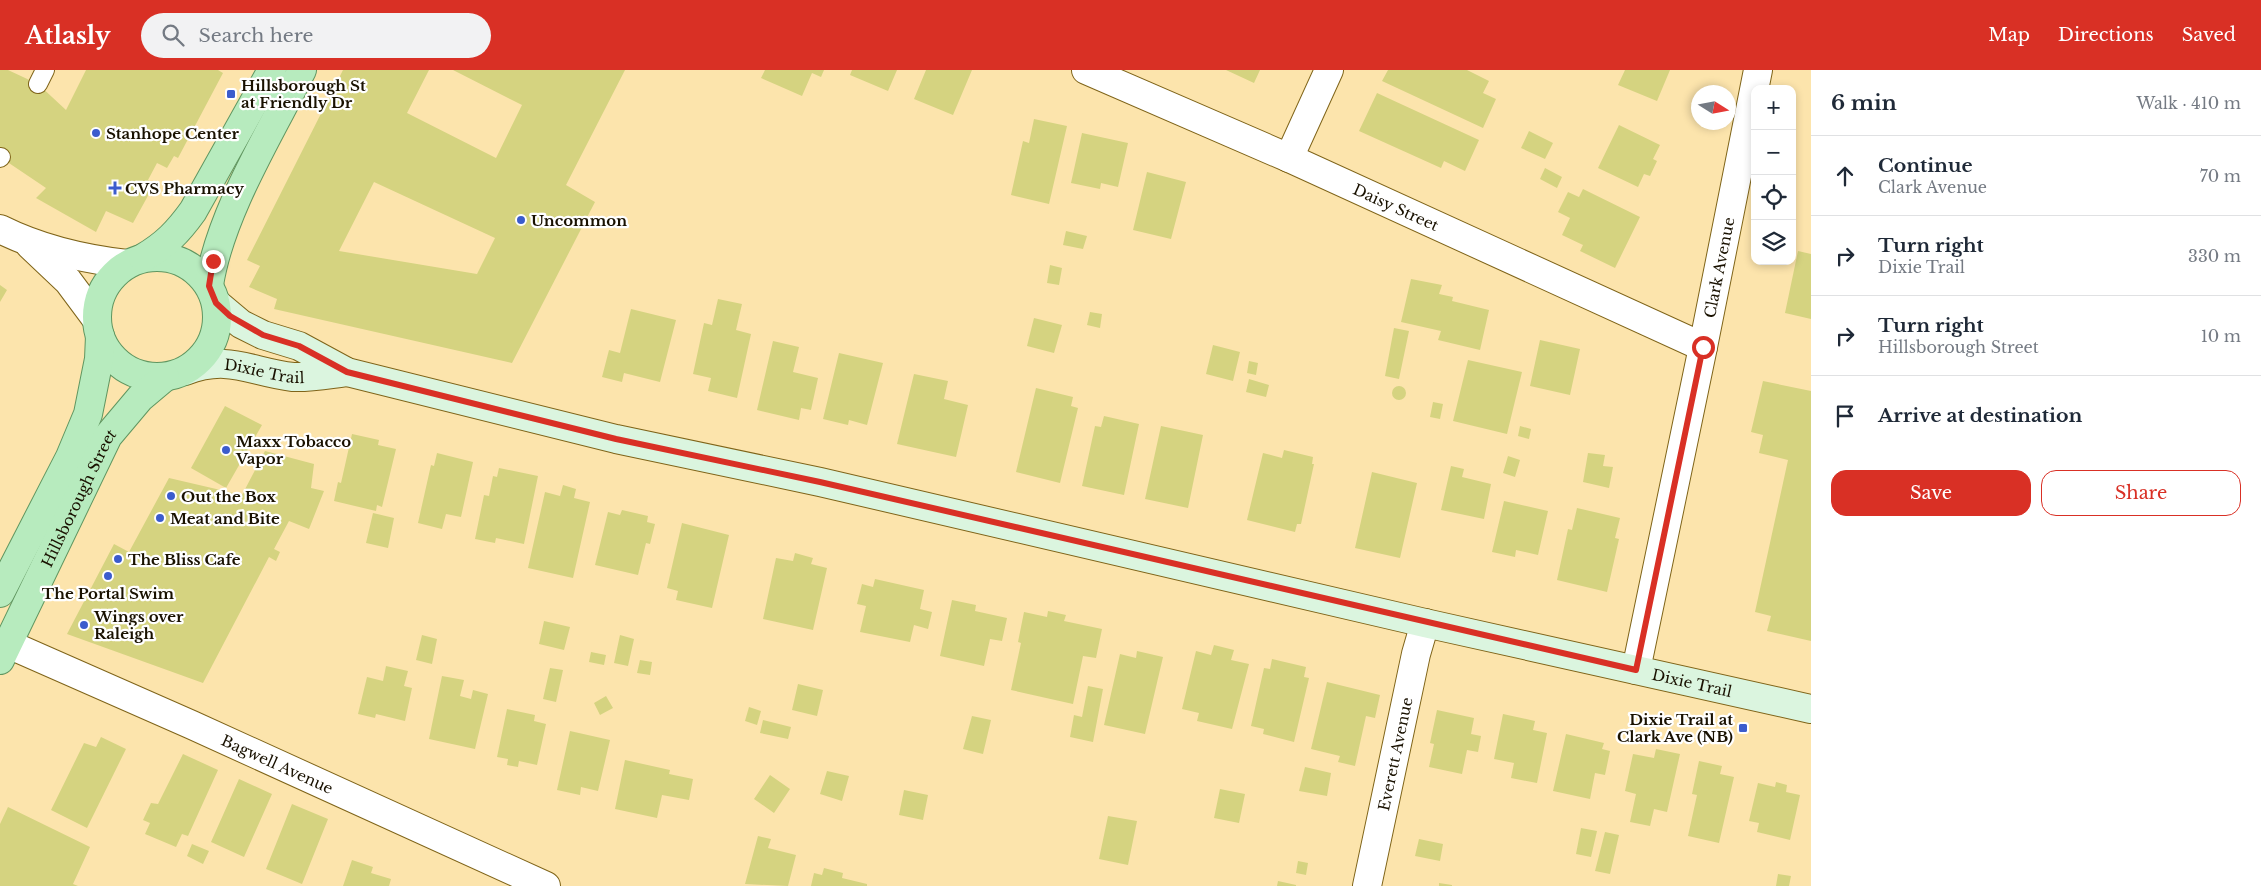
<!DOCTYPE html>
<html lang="en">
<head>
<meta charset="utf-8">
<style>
	:root { --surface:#fff; --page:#f2f2f3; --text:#1f2937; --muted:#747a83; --line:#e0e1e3; --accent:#d93025 }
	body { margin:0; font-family:"Libre Baskerville",serif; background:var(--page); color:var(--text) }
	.controls { position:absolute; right:15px; top:15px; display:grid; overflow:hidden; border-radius:10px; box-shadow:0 2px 8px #0003 }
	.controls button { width:45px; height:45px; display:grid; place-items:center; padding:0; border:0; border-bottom:1px solid var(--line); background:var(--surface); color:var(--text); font:25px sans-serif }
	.compass { position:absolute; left:1691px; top:15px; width:45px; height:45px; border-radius:50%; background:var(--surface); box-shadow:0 2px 8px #0003; rotate:101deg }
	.stop { position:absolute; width:15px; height:15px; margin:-11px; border:4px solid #d93025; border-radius:50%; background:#fff }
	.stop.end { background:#d93025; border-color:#fff; box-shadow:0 1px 5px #0008 }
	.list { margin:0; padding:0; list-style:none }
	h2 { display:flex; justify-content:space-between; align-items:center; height:65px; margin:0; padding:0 20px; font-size:21px }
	h2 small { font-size:16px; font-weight:400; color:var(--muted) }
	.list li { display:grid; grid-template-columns:32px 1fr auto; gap:15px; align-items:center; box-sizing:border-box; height:80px; padding:0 20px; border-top:1px solid var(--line) }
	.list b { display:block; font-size:19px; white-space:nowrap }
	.list p { margin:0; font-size:16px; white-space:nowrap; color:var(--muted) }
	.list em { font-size:16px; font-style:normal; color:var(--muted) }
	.actions { display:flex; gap:10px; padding:15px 20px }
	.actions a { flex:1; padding:11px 0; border:1px solid var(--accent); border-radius:15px; text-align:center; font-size:18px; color:var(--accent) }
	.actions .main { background:var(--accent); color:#fff }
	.icon { flex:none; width:28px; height:28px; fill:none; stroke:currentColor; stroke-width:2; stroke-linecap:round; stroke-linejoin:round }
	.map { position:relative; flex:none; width:1811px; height:816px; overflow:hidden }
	header { display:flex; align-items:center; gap:30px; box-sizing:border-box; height:70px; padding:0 25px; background:var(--accent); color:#fff }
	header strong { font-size:24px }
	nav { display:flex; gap:28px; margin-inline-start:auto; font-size:18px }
	.search { width:350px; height:45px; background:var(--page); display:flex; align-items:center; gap:12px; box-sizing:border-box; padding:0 18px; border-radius:28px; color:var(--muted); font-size:19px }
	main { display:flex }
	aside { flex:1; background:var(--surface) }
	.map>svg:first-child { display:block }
	.building { fill:#d5d380; fill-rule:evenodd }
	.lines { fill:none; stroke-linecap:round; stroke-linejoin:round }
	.service-casing { stroke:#7f6419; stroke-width:20 }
	.minor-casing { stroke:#7f6419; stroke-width:30 }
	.secondary-casing { stroke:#7f6419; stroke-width:30 }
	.primary-casing { stroke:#609660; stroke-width:30 }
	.service { stroke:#fff; stroke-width:18 }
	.minor { stroke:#fff; stroke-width:28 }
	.secondary { stroke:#dbf5df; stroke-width:28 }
	.primary { stroke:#b7ebbe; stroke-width:28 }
	.route { stroke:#d93025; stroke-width:6 }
	.poi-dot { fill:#3b5ccd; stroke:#fff; stroke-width:2 }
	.labels { text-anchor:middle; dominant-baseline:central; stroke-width:4.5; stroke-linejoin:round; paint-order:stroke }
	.poi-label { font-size:15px; font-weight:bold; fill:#191100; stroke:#fff; text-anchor:start }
	.street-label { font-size:15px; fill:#191100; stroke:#fff }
</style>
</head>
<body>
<header>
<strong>Atlasly</strong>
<div class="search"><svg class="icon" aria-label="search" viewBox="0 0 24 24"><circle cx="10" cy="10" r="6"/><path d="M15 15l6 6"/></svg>Search here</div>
<nav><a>Map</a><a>Directions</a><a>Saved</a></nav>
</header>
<main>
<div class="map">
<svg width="1811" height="816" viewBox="0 0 1811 816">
	<rect width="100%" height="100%" fill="#fce4ac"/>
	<!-- building -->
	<path class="building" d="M0 0H8L38 14 66 40 86 0H218L223 3 178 88 174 86 167 98 157 93 148 110 155 113 133 153 106 141 96 162 36 128 46 118 0 87Z
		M343 0H429L407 43 496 88 522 35 453 0H625L566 115 595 132 512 293 274 239 277 229 249 217 260 196 247 190ZM374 112 495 168 477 204 339 181Z
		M765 0H824L821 7 812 3 802 26 761 8Z
		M852 0H897L888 21 850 5Z
		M926 0H972L953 45 914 29Z
		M1226 0H1260L1254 13Z
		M1388 0H1467L1489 11 1483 23 1496 29 1483 58 1382 11Z
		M1625 0H1670L1657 31 1618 15Z
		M1377 23 1479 70 1465 101 1444 91 1441 98 1359 61Z
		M1034 49 1067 56 1049 134 1011 125 1023 71 1029 73Z
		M1619 55 1660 75 1653 89 1657 91 1650 106 1644 104 1638 117 1598 98Z
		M1529 61 1553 73 1545 89 1521 78Z
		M1082 63 1128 73 1118 117 1101 113 1100 119 1071 113Z
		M1545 98 1562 107 1557 118 1540 109Z
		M1147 102 1186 112 1171 169 1133 160Z
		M1583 119 1640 147 1615 198 1580 181 1583 175 1562 165 1570 148 1558 142 1568 122 1579 127Z
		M1066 161 1087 166 1083 179 1063 175Z
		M1798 181 1811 184V249L1785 243Z
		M1050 195 1062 198 1059 215 1047 213Z
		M1411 209 1442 215 1439 224 1453 227 1452 231 1489 240 1480 280 1438 270 1441 261 1401 252Z
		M0 215 7 220 0 232Z
		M718 229 742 234 736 260 751 264 737 328 708 321 711 308 693 304 704 253 712 255Z
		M631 239 676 250 660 312 624 303 622 312 602 307 609 280 620 283Z
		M1090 242 1102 244 1100 258 1087 255Z
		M1034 248 1062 255 1054 283 1027 276Z
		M1394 258 1409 261 1399 309 1385 306Z
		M1540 270 1580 279 1570 325 1530 316Z
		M773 271 799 277 793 302 818 308 811 340 801 338 799 350 757 340Z
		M1213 275 1240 282 1233 311 1206 304Z
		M839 283 883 293 867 355 849 350 848 355 823 349Z
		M1468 290 1522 302 1507 364 1453 351Z
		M1249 291 1258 293 1256 305 1247 303Z
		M914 304 948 311 944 329 968 335 956 387 897 374Z
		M1249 309 1269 315 1266 327 1246 322Z
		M1763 311 1811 321V571L1767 561 1771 546 1755 542 1788 390 1759 383 1763 365 1751 362Z
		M1392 323a7 7 0 1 1 14 0a7 7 0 1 1-14 0Z
		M1036 318 1073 327 1071 336 1078 338 1060 413 1016 402Z
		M1433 332 1443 334 1440 349 1430 347Z
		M225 336 262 355 226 418 191 398Z
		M1104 346 1139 354 1124 425 1082 416 1095 356 1101 357Z
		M1161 356 1203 365 1188 438 1145 429Z
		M1520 356 1531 359 1529 369 1518 366Z
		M352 364 379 370 378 375 396 379 382 437 377 435 376 441 334 431 338 412 341 413Z
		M1284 380 1313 387 1312 394H1314L1301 454H1297L1295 462 1247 450 1263 383 1282 388Z
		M265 381 314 394 311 418 324 421 309 459 289 451 274 479 280 482 276 491 269 487 203 613 67 564 114 474 129 482 169 408 242 425Z
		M437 383 473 392 461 447 446 444 442 459 418 453 431 395 434 396Z
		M1588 383 1605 385 1603 396 1613 397 1609 418 1583 412Z
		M1508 386 1520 390 1515 407 1503 403Z
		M1451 396 1464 399 1462 407 1491 414 1484 449 1441 440Z
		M499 398 538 406 524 474 496 468 495 473 475 469 484 425 489 426 493 406 497 407Z
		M1372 402 1417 413 1400 488 1355 478Z
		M563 415 576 419 574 428 590 432 573 508 528 498 545 422 560 426Z
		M1504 431 1548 441 1538 485 1516 480 1515 487 1492 482Z
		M1577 438 1620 448 1615 468 1619 469 1607 522 1557 510 1568 459 1572 460Z
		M622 440 648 446 647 452 655 454 650 474 646 473 638 505 595 495 608 442 620 445Z
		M373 443 394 448 388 478 366 473Z
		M682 453 729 465 712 538 676 530 678 521 667 518Z
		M795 483 813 488 811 494 827 498 813 560 763 549 776 488 793 491Z
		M875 509 924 520 920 539 932 542 928 559 914 555 910 572 860 562 866 536 857 534 862 514 873 517Z
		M952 530 976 535 975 541 1007 548 1002 571 990 569 984 596 940 586Z
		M1048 541 1066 545 1064 551 1102 559 1096 588 1083 586 1073 634 1011 620 1021 573 1018 572 1024 542 1047 547Z
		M544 551 570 557 564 580 539 574Z
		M422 565 437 569 432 594 416 590Z
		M620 565 634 569 628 596 614 593Z
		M1214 575 1234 580 1231 590 1249 594 1232 659 1197 651 1199 643 1182 639 1196 581 1211 585Z
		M1137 581 1163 587 1145 664 1104 655 1120 584 1136 588Z
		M591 582 606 585 604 595 589 592Z
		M1272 589 1306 597 1304 607 1309 608 1294 672 1263 664 1264 659 1251 656 1264 598 1270 599Z
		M640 590 652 592 650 605 637 603Z
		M386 596 408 601 404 616 412 618 405 651 376 644 375 648 358 644 367 607 383 611Z
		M550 598 563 600 556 632 543 629Z
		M442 606 464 610 460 626 471 629 473 620 488 624 475 679 429 669Z
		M1327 612 1380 625 1375 648 1366 646 1355 696 1338 692 1340 686 1311 679Z
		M798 614 823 620 817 646 792 640Z
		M1088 616 1103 619 1093 672 1070 667 1074 645 1082 647Z
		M606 626 613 638 600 645 594 633Z
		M749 637 761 641 757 655 745 651Z
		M507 639 535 645 534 651 546 654 537 695 519 691 518 697 507 695 508 689 497 687Z
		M1437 640 1474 648 1471 664 1481 666 1478 682 1467 680 1462 704 1429 697 1434 674 1430 673Z
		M1503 644 1535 651 1533 660 1547 663 1537 713 1511 708 1514 693 1494 689Z
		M972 646 991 650 983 684 963 679Z
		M763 650 791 657 788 669 760 663Z
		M570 661 610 670 598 721 581 717 580 725 557 720Z
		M1566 664 1604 673 1602 679 1610 681 1605 705 1595 703 1590 729 1553 721Z
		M101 667 126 679 87 758 51 740 84 673 96 677Z
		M1656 679 1680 684 1667 742 1654 739 1650 756 1630 752 1636 724 1625 721 1633 684 1654 688Z
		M183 684 218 700 188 766 182 764 176 777 145 764 150 753 143 750 151 733 158 734Z
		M625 690 670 700 669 704 693 709 689 730 662 725 657 748 615 739Z
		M1699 691 1722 696 1720 704 1734 707 1719 773 1688 766 1697 725 1692 724Z
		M1305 697 1331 703 1327 726 1299 721Z
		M827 701 849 706 842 731 820 724Z
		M770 705 790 719 774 743 754 729Z
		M239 709 272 724 244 787 211 772Z
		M1776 712 1787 715 1786 722 1800 725 1790 770 1757 762 1759 753 1749 751 1758 713 1775 717Z
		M1220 719 1245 724 1239 753 1214 748Z
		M904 720 928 725 923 750 899 745Z
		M292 734 328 749 302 814 266 799Z
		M8 737 90 777 73 814 78 816H0V754Z
		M1108 746 1137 751 1128 795 1099 789Z
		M1581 758 1597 761 1591 787 1576 784Z
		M1605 762 1619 765 1610 804 1595 801Z
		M758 766 771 769 768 778 796 785 788 816 745 814Z
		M1419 769 1443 774 1440 791 1415 786Z
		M192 774 209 781 203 794 187 786Z
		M352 790 373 797 371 803 391 809 389 816H343Z
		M1298 791 1308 793 1306 805 1296 803Z
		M824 798 843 803 842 808 867 814V816H811L814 803 822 805Z
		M1778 804 1791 806 1789 816H1776Z
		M1278 811 1296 815V816H1277Z
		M1439 813 1452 815V816H1439Z"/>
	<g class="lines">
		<!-- service casing -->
		<g class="service-casing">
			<path id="service" d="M38 14 45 0
				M0 88 1 87"/>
		</g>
		<!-- minor casing -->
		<g class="minor-casing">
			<g id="minor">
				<path id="s1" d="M1086 0 1289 88 1703 277"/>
				<path d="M1289 88 1329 0"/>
				<path d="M0 159C40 179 83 189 127 194"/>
				<path d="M30 175 68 211 97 250"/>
				<path id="s2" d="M8 574 192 655 546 816"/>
				<path id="s3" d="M1636 600 1703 277 1758 0"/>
				<path id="s4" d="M1367 816 1416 584 1425 553"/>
			</g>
		</g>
		<!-- secondary casing -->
		<g class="secondary-casing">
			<g id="secondary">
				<path id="s5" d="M216 233 241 254 263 265 299 276 347 302 616 369 820 412 1425 553 1811 639"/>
				<path id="s6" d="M185 301C229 284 250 302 293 307 310 308 330 304 347 302"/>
			</g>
		</g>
		<!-- primary casing -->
		<g class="primary-casing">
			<g id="primary">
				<circle cx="157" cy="247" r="60"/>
				<path d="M143 188C165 175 178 162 193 141L272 0"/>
				<path d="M209 215C220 144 269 65 302 0"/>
				<path d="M0 523 70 387 88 344 99 289 100 266"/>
				<path id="s7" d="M0 590 108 366 140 328 165 307"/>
			</g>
		</g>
		<!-- service -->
		<use href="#service" class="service"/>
		<!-- minor -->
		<use href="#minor" class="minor"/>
		<!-- secondary -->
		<use href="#secondary" class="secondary"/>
		<!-- primary -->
		<use href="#primary" class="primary"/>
	</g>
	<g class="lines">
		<!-- route -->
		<path class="route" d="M213 191 209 216 216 233 230 246 263 265 299 276 347 302 616 369 820 412 1636 600 1703 277"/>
	</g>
	<!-- markers -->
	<g class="poi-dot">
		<rect x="226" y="19" width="10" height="10" rx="2.5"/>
		<circle cx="96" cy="63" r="5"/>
		<path d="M112.5 110.5h5v5h5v5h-5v5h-5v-5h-5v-5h5z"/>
		<circle cx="521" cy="150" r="5"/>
		<circle cx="226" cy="380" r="5"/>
		<circle cx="171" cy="426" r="5"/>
		<circle cx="160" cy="448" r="5"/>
		<circle cx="118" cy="489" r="5"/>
		<circle cx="108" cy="506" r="5"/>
		<circle cx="84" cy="555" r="5"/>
		<rect x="1738" y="653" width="10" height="10" rx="2.5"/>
	</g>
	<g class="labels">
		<!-- poi labels -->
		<g class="poi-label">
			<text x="241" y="15">Hillsborough St<tspan x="241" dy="17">at Friendly Dr</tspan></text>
			<text x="106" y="63">Stanhope Center</text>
			<text x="125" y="118">CVS Pharmacy</text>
			<text x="531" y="150">Uncommon</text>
			<text x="236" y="371">Maxx Tobacco<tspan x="236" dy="17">Vapor</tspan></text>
			<text x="181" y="426">Out the Box</text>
			<text x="170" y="448">Meat and Bite</text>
			<text x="128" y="489">The Bliss Cafe</text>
			<text x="108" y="523" text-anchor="middle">The Portal Swim</text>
			<text x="94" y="546">Wings over<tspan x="94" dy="17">Raleigh</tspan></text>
			<text x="1733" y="649" text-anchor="end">Dixie Trail at<tspan x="1733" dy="17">Clark Ave (NB)</tspan></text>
		</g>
		<!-- street labels -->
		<g class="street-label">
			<text stroke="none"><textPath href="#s1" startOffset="339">Daisy Street</textPath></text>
			<text stroke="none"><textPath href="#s3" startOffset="411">Clark Avenue</textPath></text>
			<text stroke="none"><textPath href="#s6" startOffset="81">Dixie Trail</textPath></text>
			<text stroke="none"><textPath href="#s7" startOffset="180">Hillsborough Street</textPath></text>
			<text stroke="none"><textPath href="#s5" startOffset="1530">Dixie Trail</textPath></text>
			<text stroke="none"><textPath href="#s4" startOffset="135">Everett Avenue</textPath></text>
			<text stroke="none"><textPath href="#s2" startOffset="295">Bagwell Avenue</textPath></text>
		</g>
	</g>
</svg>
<div class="controls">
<button>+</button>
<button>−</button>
<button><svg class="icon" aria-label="locate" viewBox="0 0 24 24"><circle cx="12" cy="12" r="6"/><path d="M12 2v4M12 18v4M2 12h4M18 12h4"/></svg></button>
<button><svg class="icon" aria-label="layers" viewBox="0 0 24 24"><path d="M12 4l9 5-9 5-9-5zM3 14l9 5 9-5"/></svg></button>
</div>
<svg class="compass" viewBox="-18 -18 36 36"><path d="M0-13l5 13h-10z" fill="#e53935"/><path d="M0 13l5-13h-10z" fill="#747a83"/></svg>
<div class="stop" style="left:1703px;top:277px"></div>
<div class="stop end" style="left:213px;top:191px"></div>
</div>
<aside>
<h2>6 min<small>Walk · 410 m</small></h2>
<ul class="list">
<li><svg class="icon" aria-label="ahead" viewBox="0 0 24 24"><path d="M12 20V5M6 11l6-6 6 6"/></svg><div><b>Continue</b><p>Clark Avenue</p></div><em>70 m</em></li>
<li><svg class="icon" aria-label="right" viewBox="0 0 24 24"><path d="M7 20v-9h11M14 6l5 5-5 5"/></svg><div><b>Turn right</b><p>Dixie Trail</p></div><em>330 m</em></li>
<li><svg class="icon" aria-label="right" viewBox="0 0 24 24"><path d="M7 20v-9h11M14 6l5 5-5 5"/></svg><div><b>Turn right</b><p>Hillsborough Street</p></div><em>10 m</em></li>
<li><svg class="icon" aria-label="arrive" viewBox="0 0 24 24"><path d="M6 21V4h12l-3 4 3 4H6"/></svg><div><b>Arrive at destination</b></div></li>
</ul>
<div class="actions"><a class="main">Save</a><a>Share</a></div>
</aside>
</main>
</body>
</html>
